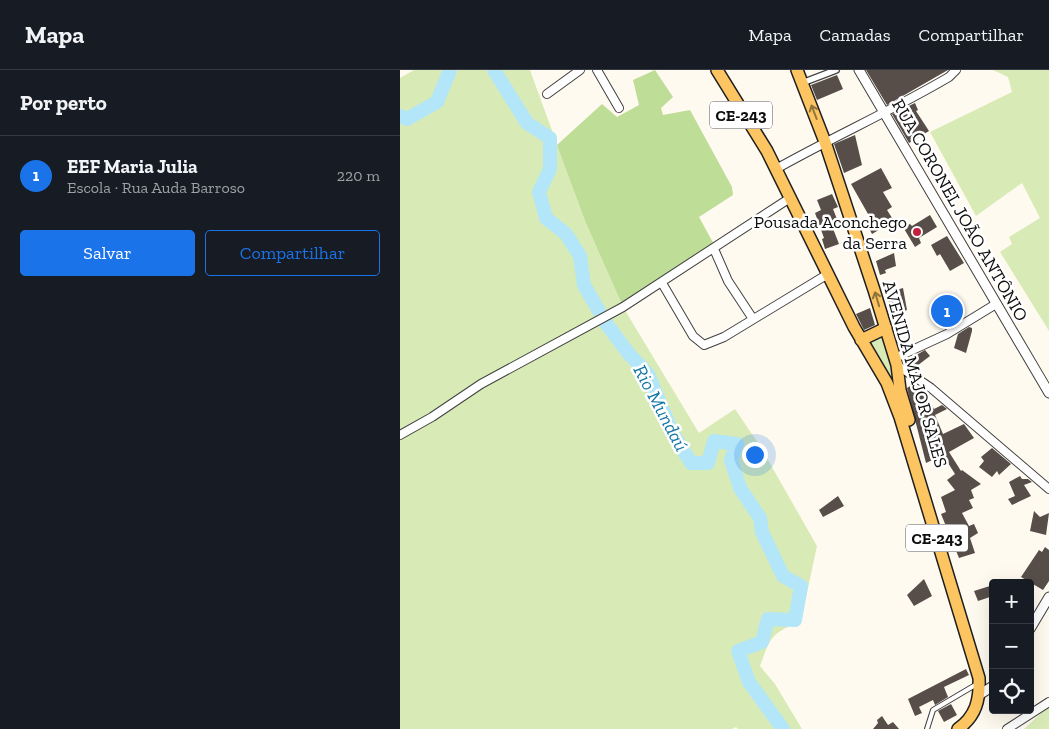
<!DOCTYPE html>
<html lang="pt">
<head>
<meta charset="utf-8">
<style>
	:root { --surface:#171b24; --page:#242831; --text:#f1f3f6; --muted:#9ea1a6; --line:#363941; --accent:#1a73e8 }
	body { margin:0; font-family:"Zilla Slab",serif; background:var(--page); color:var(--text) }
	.controls { position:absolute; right:15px; bottom:15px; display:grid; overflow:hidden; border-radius:5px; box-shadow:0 5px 20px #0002 }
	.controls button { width:45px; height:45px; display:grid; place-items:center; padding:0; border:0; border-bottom:1px solid var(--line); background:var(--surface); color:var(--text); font:25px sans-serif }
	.you { position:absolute; left:354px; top:384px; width:18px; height:18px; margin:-12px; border:4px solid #fff; border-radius:50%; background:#1a73e8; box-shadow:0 0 0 8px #1a73e833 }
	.badge { display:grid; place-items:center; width:32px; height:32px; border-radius:50%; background:var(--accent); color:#fff; font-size:16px; font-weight:700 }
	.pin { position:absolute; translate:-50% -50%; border:2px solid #fff; box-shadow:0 1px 5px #0006 }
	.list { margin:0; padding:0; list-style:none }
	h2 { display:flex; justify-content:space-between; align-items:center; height:65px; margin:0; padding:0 20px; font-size:21px }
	h2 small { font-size:16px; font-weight:400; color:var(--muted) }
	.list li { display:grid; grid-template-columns:32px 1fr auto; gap:15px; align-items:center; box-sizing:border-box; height:80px; padding:0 20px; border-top:1px solid var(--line) }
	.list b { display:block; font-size:19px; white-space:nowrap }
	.list p { margin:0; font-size:16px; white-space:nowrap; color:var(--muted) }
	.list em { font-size:16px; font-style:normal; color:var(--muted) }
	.actions { display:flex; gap:10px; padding:15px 20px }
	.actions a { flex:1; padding:11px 0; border:1px solid var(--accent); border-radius:5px; text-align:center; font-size:18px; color:var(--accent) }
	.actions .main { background:var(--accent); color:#fff }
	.icon { flex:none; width:28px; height:28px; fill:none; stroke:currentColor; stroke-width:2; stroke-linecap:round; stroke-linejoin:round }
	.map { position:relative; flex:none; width:649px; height:659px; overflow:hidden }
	header { display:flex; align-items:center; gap:30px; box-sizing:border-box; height:70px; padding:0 25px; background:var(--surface); border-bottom:1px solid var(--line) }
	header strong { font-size:24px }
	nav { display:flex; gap:28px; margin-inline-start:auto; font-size:18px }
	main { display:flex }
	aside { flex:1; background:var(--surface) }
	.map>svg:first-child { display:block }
	.green { fill:#d8ebb7 }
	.forest { fill:#bedd96 }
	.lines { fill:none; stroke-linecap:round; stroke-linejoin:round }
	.river { stroke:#b2e6f8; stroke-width:14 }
	.building { fill:#574e4a }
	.service-casing { stroke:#414141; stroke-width:6 }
	.pedestrian-casing { stroke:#414141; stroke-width:8 }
	.minor-casing { stroke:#414141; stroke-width:10 }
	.tertiary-casing { stroke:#414141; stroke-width:11 }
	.primary-casing { stroke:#1f1f1f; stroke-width:14 }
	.service { stroke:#fff; stroke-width:4 }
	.pedestrian { stroke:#fff; stroke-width:5.5 }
	.minor { stroke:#fff; stroke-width:8 }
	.tertiary { stroke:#fff; stroke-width:9 }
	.primary { stroke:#fdc561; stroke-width:11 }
	.oneway { stroke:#91733c }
	.poi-dot { fill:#c4203b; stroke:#fff; stroke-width:2 }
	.labels { text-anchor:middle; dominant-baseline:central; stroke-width:5; stroke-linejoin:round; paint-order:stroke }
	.shield { fill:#fff; stroke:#565656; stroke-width:1 }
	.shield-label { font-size:16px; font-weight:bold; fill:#0e0e0e }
	.street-label { font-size:18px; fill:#0e0e0e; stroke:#fff }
	.poi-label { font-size:18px; fill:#0e0e0e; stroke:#fff; text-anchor:end }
	.water-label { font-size:19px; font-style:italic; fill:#1276a5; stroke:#fff }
</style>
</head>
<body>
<header>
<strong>Mapa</strong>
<nav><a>Mapa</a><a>Camadas</a><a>Compartilhar</a></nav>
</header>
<main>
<aside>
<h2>Por perto<small></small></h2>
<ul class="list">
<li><span class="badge">1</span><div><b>EEF Maria Julia</b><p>Escola · Rua Auda Barroso</p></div><em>220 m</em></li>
</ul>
<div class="actions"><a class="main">Salvar</a><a>Compartilhar</a></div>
</aside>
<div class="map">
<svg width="649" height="659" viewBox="0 0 649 659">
	<rect width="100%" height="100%" fill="#fffaef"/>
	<!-- green -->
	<path class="green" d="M14 0H130L185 151 223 237 299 363 335 339 360 376 417 476 401 551C371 564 371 566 360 596L375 614 402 659H338L336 657 332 659H0V8Z
		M593 0H649V261L600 182 612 174 609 167 640 148 622 113 576 146 530 62 612 22 608 7Z
		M481 266 492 301 493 304 489 307 469 271Z
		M649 636V659H624Z"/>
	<!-- forest -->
	<path class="forest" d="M255 0 273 27 261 38 263 45 290 40 332 117 333 125 299 147 316 178 223 237 185 151 157 75 202 34 217 47 239 35 233 10Z"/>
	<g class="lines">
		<!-- river -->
		<path class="river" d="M94 0 127 53 150 68V99L139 122 146 148 166 164 180 186 184 215 199 241
			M0 46 7 49 37 32 50 0
			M205 252 229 284 248 304 272 362 291 393H308L314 371 337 374 331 390 340 418 360 448 362 462 383 506 401 516 395 550 368 549 362 572 338 581 349 612 383 659"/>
	</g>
	<!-- building -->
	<path class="building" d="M466 0H548L487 35Z
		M437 5 443 19 417 30 411 15Z
		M515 33 518 40 516 41 529 61 509 73 492 44Z
		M455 65 462 95 444 103 434 74Z
		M481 98 492 118 483 122 492 137 487 140 494 151 472 164 467 154 472 151 451 114Z
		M432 124 438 137 433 139 439 154 432 156 439 174 425 179 422 169 424 168 415 143 421 140 417 130Z
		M530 145 537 157 519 168 521 173 515 177 503 157 510 154 512 156Z
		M547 166 564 193 550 201 540 184 537 186 531 175Z
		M494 183 496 196 485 200 486 203 480 205 476 191Z
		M503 218 507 240 493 245 486 223Z
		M470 238 475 255 464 260 456 244Z
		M569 257 572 258V261L566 283 554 278 558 264Z
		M525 280 530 286 513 299 506 291Z
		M513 314 530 325 527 326 534 339 542 335 547 339 535 345 543 364 564 354 574 368 549 382 561 401 562 400 581 414 571 420 574 428 569 430 573 438 562 443 569 456 574 454 578 463 570 468 575 483 559 488 541 444 546 442 541 427 555 420 547 410 555 404 543 385 526 393 507 318Z
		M592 378 611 394 599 405 597 401 592 407 579 397 584 391 581 387Z
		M620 406 622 409H628L632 412 624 415 631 426 612 435 608 429 615 426 609 412Z
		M438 426 444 436 423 447 419 440Z
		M634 441 640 447 649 443 646 465 630 461Z
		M645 477 649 480V511L643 520 621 507 639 480 642 482Z
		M524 509 532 526 514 536 507 525Z
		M593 515V526L578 531 574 521Z
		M566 599 569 605 544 617 548 627 535 635 533 630 519 637 522 643 515 646 508 629Z
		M551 634 557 645 544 652 538 641Z
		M482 646 488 655 493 652 499 659H473L478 653 477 650Z"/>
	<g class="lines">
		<!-- service casing -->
		<g class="service-casing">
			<path id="service" d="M527 659 533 640 577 614"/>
		</g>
		<!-- pedestrian casing -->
		<g class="pedestrian-casing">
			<path id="pedestrian" d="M402 13 436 0"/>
		</g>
		<!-- minor casing -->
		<g class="minor-casing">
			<path id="minor" d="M197 0 219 38
				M147 24 180 0
				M376 99C433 67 493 40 549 7L556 0
				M314 179 328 211 353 249
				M262 213 293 266 304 275 324 267 428 204
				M495 288 547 264 596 234
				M497 295 531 318 649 419
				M0 365 32 347 81 314 223 237 390 128
				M607 659 649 632"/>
		</g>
		<!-- tertiary casing -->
		<g class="tertiary-casing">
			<path id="tertiary" d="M459 0 649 323
				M630 559 649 527
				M579 625 593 616"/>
		</g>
		<!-- primary casing -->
		<g class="primary-casing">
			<path id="primary" d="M317 0 367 81 454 257 487 313 500 347 579 608C580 630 576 646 558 659
				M397 0 425 72 474 220 497 295 500 320 509 350
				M461 270 486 258"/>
		</g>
		<!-- service -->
		<use href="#service" class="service"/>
		<!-- pedestrian -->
		<use href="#pedestrian" class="pedestrian"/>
		<!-- minor -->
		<use href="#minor" class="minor"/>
		<!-- tertiary -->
		<use href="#tertiary" class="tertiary"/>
		<!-- primary -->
		<use href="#primary" class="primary"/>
	</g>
	<!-- one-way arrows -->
	<defs><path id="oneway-shaft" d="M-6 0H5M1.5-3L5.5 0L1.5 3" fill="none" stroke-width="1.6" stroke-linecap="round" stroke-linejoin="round" transform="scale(1.25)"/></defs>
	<g class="oneway">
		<use href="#oneway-shaft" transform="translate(414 42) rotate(-111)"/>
		<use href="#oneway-shaft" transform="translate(477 229) rotate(-107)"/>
	</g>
	<!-- markers -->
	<circle class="poi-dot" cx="517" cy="162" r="5"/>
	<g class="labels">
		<!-- shield labels -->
		<g class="shield">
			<rect x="310" y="31.5" width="62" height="27" rx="4"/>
			<rect x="506" y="454.5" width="62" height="27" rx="4"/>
		</g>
		<g class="shield-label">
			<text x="341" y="45">CE-243</text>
			<text x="537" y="468">CE-243</text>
		</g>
		<!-- street labels -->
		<g class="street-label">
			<text transform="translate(560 140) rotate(60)">RUA CORONEL JOÃO ANTÔNIO</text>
			<text transform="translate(515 304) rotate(74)">AVENIDA MAJOR SALES</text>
		</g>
		<!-- poi labels -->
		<g class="poi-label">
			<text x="507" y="152">Pousada Aconchego<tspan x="507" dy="21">da Serra</tspan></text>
		</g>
		<!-- water labels -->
		<g class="water-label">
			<text transform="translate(261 338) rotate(62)">Rio Mundaú</text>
		</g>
	</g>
</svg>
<div class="controls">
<button>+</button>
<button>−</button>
<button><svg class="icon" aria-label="locate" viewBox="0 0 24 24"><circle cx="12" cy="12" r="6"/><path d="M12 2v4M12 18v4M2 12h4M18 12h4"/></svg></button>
</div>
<div class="you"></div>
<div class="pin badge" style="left:547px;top:241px">1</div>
</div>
</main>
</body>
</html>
